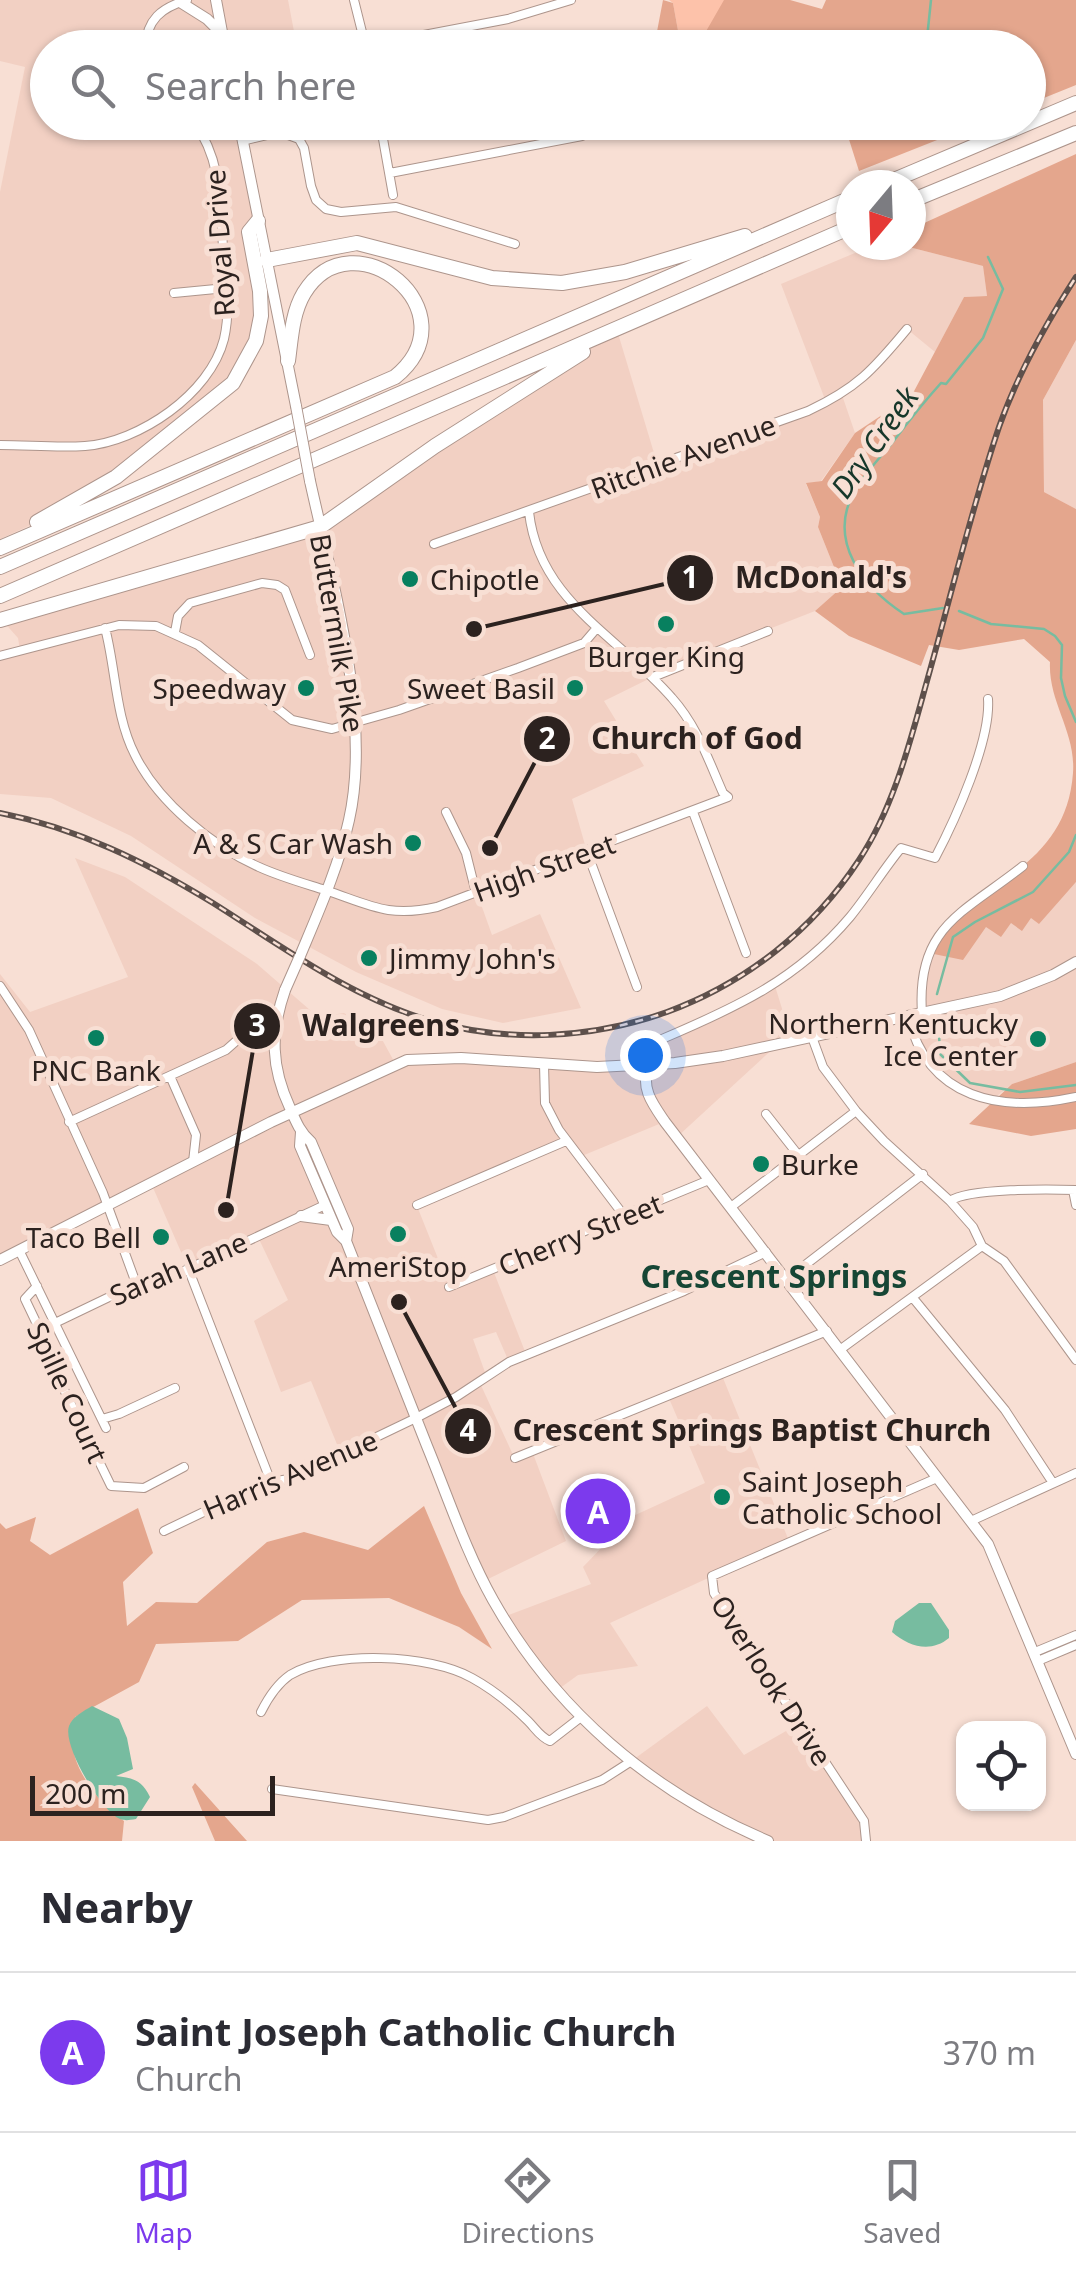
<!DOCTYPE html>
<html lang="en">
<head>
<meta charset="utf-8">
<style>
	:root { --surface:#fff; --page:#f7f7f7; --text:#2b2b33; --muted:#7c7c81; --line:#e1e1e2; --accent:#7c3aed }
	body { margin:0; font-family:"Noto Sans",sans-serif; background:var(--page); color:var(--text) }
	.controls { position:absolute; right:30px; bottom:30px; display:grid; overflow:hidden; border-radius:20px; box-shadow:0 2px 8px #0004 }
	.controls button { width:90px; height:90px; display:grid; place-items:center; padding:0; border:0; border-bottom:2px solid var(--line); background:var(--surface); color:var(--text); font:50px sans-serif }
	.compass { position:absolute; left:836px; top:170px; width:90px; height:90px; border-radius:50%; background:var(--surface); box-shadow:0 2px 8px #0004; rotate:199deg }
	.scale { position:absolute; left:30px; bottom:25px; width:245px; box-sizing:border-box; padding-left:10px; border:5px solid #2c221f; border-top:0; font-size:28px; line-height:35px; white-space:nowrap; color:#2c221f; -webkit-text-stroke:8px #f8dfd4; paint-order:stroke }
	.you { position:absolute; left:645px; top:1055px; width:35px; height:35px; margin:-25px; border:8px solid #fff; border-radius:50%; background:#1a73e8; box-shadow:0 0 0 15px #1a73e833 }
	.badge { display:grid; place-items:center; width:65px; height:65px; border-radius:50%; background:var(--accent); color:#fff; font-size:32px; font-weight:700 }
	.pin { position:absolute; translate:-50% -50%; border:5px solid #fff; box-shadow:0 2px 10px #0006 }
	.list { margin:0; padding:0; list-style:none }
	h2 { display:flex; justify-content:space-between; align-items:center; height:130px; margin:0; padding:0 40px; font-size:42px }
	h2 small { font-size:32px; font-weight:400; color:var(--muted) }
	.list li { display:grid; grid-template-columns:65px 1fr auto; gap:30px; align-items:center; box-sizing:border-box; height:160px; padding:0 40px; border-top:2px solid var(--line) }
	.list b { display:block; font-size:38px; white-space:nowrap }
	.list p { margin:0; font-size:32px; white-space:nowrap; color:var(--muted) }
	.list em { font-size:32px; font-style:normal; color:var(--muted) }
	.icon { flex:none; width:55px; height:55px; fill:none; stroke:currentColor; stroke-width:2; stroke-linecap:round; stroke-linejoin:round }
	.map { position:relative; flex:none; width:1076px; height:1841px; overflow:hidden }
	.search { position:absolute; background:var(--surface); box-shadow:0 2px 8px #0004; left:30px; right:30px; top:30px; height:110px; display:flex; align-items:center; gap:25px; box-sizing:border-box; padding:0 35px; border-radius:55px; color:var(--muted); font-size:38px }
	.sheet { height:290px; background:var(--surface) }
	nav { display:flex; justify-content:space-around; align-items:center; box-sizing:border-box; height:140px; border-top:2px solid var(--line); background:var(--surface); font-size:28px; color:var(--muted) }
	nav a { display:grid; justify-items:center; gap:5px }
	nav .on { color:var(--accent) }
	.map>svg:first-child { display:block }
	.built { fill:#f2d0c3 }
	.green { fill:#fdc2aa }
	.forest { fill:#e4a68d }
	.water { fill:#77bca0 }
	.lines { fill:none; stroke-linecap:round; stroke-linejoin:round }
	.stream { stroke:#77bca0; stroke-width:2.5 }
	.street-casing { stroke:#ad958c; stroke-width:10 }
	.secondary-casing { stroke:#ad958c; stroke-width:12 }
	.highway-casing { stroke:#ad958c; stroke-width:16 }
	.street { stroke:#fff; stroke-width:8 }
	.secondary { stroke:#fff; stroke-width:10 }
	.highway { stroke:#fff; stroke-width:14 }
	.rail-casing { stroke:#5e504b; stroke-width:6 }
	.rail { stroke:#f8dfd4; stroke-width:2.5; stroke-dasharray:8; stroke-linecap:butt }
	.secondary-bridge-casing { stroke:#ad958c; stroke-width:12; stroke-linecap:butt }
	.secondary-bridge { stroke:#fff; stroke-width:10 }
	.poi-dot { fill:#08805f; stroke:#f8dfd4; stroke-width:4 }
	.labels { text-anchor:middle; dominant-baseline:central; stroke-width:10; stroke-linejoin:round; paint-order:stroke }
	.street-label { font-size:28px; fill:#2c221f; stroke:#f8dfd4 }
	.poi-label { font-size:28px; fill:#2c221f; stroke:#f8dfd4; text-anchor:end }
	.water-label { font-size:30px; font-style:italic; fill:#16372a; stroke:#f8dfd4 }
	.quarter-label { font-size:32px; font-weight:bold; fill:#164635; stroke:#f8dfd4 }
	.leader { fill:none; stroke:#2c221f; stroke-width:4 }
	.callout-dot { fill:#2c221f; stroke:#f8dfd4; stroke-width:4 }
	.mark-label { font-size:30px; text-anchor:middle; font-weight:bold; fill:#fff }
	.callout-label { font-size:30px; text-anchor:middle; font-weight:bold; fill:#2c221f; stroke:#f8dfd4; stroke-width:10; stroke-linejoin:round; paint-order:stroke }
</style>
</head>
<body>
<div class="map">
<svg width="1076" height="1841" viewBox="0 0 1076 1841">
	<rect width="100%" height="100%" fill="#f8dfd4"/>
	<!-- built -->
	<path class="built" d="M0 0H288L297 47 48 48V122H312L314 131 242 141 258 221 249 233 261 316 221 395 46 518 0 539V192L25 67 0 61Z
		M874 245H901L983 266 987 296 964 297 935 352 907 329 842 395 855 433 821 481 806 484 820 517 818 527 842 587 815 611 679 664 604 701 644 766 572 799 587 852 477 893 492 935 540 914 581 1008 503 1023 442 1009 356 972 255 918 131 836 51 798 0 794V656L20 650 18 638 2 620 320 527 435 446 617 330 657 463 826 402 781 284Z
		M1076 340V509L1044 492 1043 400Z
		M75 858 125 877 257 964 318 1017 344 1013 379 1034 395 1063 407 1060 648 1066 658 1042 775 986 792 1041 778 1044 677 1137 664 1122 577 1158 565 1141 417 1206 449 1286 493 1270 526 1354 509 1362 496 1332 473 1339 486 1375 479 1381 514 1457 532 1451 566 1541 484 1581 416 1419 341 1454 311 1381 281 1392 254 1321 288 1300 258 1237 188 1268 151 1183 0 1260V974L30 1012 128 977Z
		M1076 882V1062L1012 1084 992 1100 974 1096 931 1066 908 1016 922 1013 929 953 986 927 1031 918 1050 909Z
		M721 1373 789 1541 610 1623 638 1666 578 1675 556 1691 503 1617 591 1584 583 1567 631 1517 705 1483 668 1396Z
		M707 1706 744 1755 800 1723 864 1821 866 1841H768L630 1762Z"/>
	<!-- green -->
	<path class="green" d="M669 0H724L725 3 697 47H681L673 3Z"/>
	<!-- forest -->
	<path class="forest" d="M663 0 673 3 681 47H637L633 38 655 42Z
		M724 0H790L822 9 826 0H1076V85L1029 104 1028 48 697 47Z
		M786 123H980L859 171 846 130 837 125 813 136 801 126Z
		M1076 154V340L1043 400 1044 492 1076 509V882L1039 924 1031 918 1022 931 1011 923 1001 937 986 927 963 960 929 953C934 944 939 934 945 927 954 918 966 910 976 903 1024 865 1068 841 1073 773 1076 732 1048 702 1050 662L1024 639 959 650 929 645 921 666 849 636 815 611 842 587 818 527 820 517 806 483 822 481 855 433 912 395 964 297 987 296 983 266 901 245H911V229Z
		M1076 1062V1129L1031 1136 969 1124 1012 1084Z
		M424 1506 461 1593 492 1649 459 1627 389 1598 302 1600 238 1641 156 1644 139 1682 75 1717C75 1729 72 1745 75 1757 81 1779 105 1809 124 1821L122 1841H0V1523L6 1529 36 1517 30 1541 50 1555 138 1508 153 1553 123 1582 127 1626 156 1602 197 1603 267 1542 304 1532 368 1550Z
		M195 1783 247 1841H215L192 1787Z"/>
	<!-- water -->
	<path class="water" d="M919 1603H931L949 1630V1638C931 1653 909 1647 892 1632L895 1621Z
		M92 1706 119 1719 127 1738 133 1769 116 1776C133 1778 142 1780 150 1797L136 1819C129 1820 126 1821 120 1819 101 1811 62 1745 69 1726 73 1716 84 1711 92 1706Z"/>
	<g class="lines">
		<!-- stream -->
		<path class="stream" d="M926 48 931 0
			M943 608 904 614C863 587 827 541 854 492 864 474 879 459 892 443 908 422 923 403 941 383L946 384 983 338 1003 289 988 257
			M959 611 991 624 1044 629 1055 636 1062 645 1061 678 1065 696 1076 722
			M937 994 953 937 975 922 1033 892 1069 852 1076 835
			M939 1034 940 1054 970 1083 1020 1092 1076 1085"/>
		<!-- street casing -->
		<g class="street-casing">
			<path id="street" d="M354 0 366 48
				M366 46 508 19 571 0
				M145 48C147 19 161 8 187 0
				M380 122 393 195
				M242 141 280 132 299 139 304 148 311 186 316 200 326 209 341 212 396 207 515 244
				M390 173 582 136
				M174 293 226 288
				M0 445C28 445 57 448 85 446 139 442 210 394 224 339 231 309 226 277 223 247 220 203 222 160 194 122
				M434 544 808 411C857 388 873 370 907 329
				M105 628C116 669 115 716 135 755 158 802 212 846 259 867 281 877 303 883 325 890 370 905 388 918 437 907L728 797 723 793C708 759 697 726 672 698 620 637 539 602 529 512
				M175 632 178 616 190 603 262 583 277 585 285 590 310 655
				M0 656 119 625 156 626 198 645 292 720 332 729 399 710 518 668 584 643 596 629
				M653 677 768 631
				M446 812 466 853 476 893
				M693 812 746 953
				M587 852 637 987
				M0 986 29 1030 103 1193 137 1286
				M922 1013C916 926 964 913 1023 866
				M908 1016C928 1100 1001 1113 1076 1097
				M812 1037 823 1067 856 1111 884 1141 950 1201 973 1227 982 1246 1004 1261 1076 1360
				M544 1064 545 1103 559 1130 625 1217
				M648 1066 653 1049 662 1039C735 1008 797 980 850 917 868 895 883 870 901 848L935 858C955 820 991 741 988 699
				M170 1076 196 1135 193 1162
				M766 1114 799 1156
				M69 1122 226 1050 260 1020 277 1014
				M1073 1190 1076 1205
				M950 1201C968 1188 1051 1189 1076 1190
				M417 1205 566 1141
				M731 1207 856 1111
				M19 1250 106 1428
				M188 1268 271 1482
				M787 1279 923 1174
				M37 1286 25 1299 45 1341 51 1363 111 1486 144 1488 184 1467
				M449 1287 709 1180
				M913 1298 1005 1410 1053 1483
				M55 1323 130 1287 162 1281 325 1205
				M841 1349 982 1246
				M102 1419 119 1414 175 1388
				M515 1458 827 1331
				M971 1521 1076 1473
				M164 1531 264 1483 289 1479 416 1418 456 1397 509 1362 684 1291 766 1252
				M1035 1652 1076 1635
				M1038 1661 1076 1645
				M261 1712C268 1698 277 1684 290 1675 332 1650 430 1654 472 1678 492 1689 512 1705 528 1721 536 1729 540 1737 550 1741L581 1717
				M272 1789 488 1820 504 1817 602 1780 630 1762
				M866 1841 864 1821 714 1593 712 1576 937 1478"/>
		</g>
		<!-- secondary casing -->
		<g class="secondary-casing">
			<path id="secondary" d="M216 0 225 48
				M180 2 207 19 222 34
				M239 122 296 406
				M300 956C318 913 339 866 349 820 372 719 332 581 310 481
				M285 990C270 1033 271 1067 290 1108 296 1122 300 1132 311 1142L348 1229 346 1241
				M648 1066C641 1089 652 1103 665 1122L988 1544 1076 1754
				M301 1132 300 1146 337 1232 346 1241C373 1309 400 1377 427 1446 448 1497 466 1552 493 1600 555 1710 651 1792 768 1841
				M301 1216 331 1220
				M0 1260 271 1122 407 1060 461 1058 597 1067 675 1063 723 1056 1000 996 1053 975 1076 962"/>
		</g>
		<!-- highway casing -->
		<g class="highway-casing">
			<path id="highway" d="M882 185 1076 103
				M911 201 1076 133
				M267 260 357 243 492 278 562 283 625 272 745 236
				M37 522 116 477 233 383 256 341 261 316 260 291 249 232 258 221
				M0 548 395 377C475 312 353 213 304 293 292 313 291 339 288 361
				M0 567 851 198
				M0 596 851 227
				M0 620 320 527 435 446 583 352"/>
		</g>
		<!-- street -->
		<use href="#street" class="street"/>
		<!-- secondary -->
		<use href="#secondary" class="secondary"/>
		<!-- highway -->
		<use href="#highway" class="highway"/>
		<!-- rail casing -->
		<g class="rail-casing">
			<path id="rail" d="M0 813C77 828 146 862 213 903 283 947 350 997 431 1021 509 1043 591 1039 667 1012 746 983 813 930 859 860 894 807 910 742 927 681 951 596 971 510 999 427 1018 373 1045 325 1076 277"/>
		</g>
		<!-- rail -->
		<use href="#rail" class="rail"/>
		<!-- secondary-bridge casing -->
		<g class="secondary-bridge-casing">
			<path id="secondary-bridge" d="M296 406 310 481
				M285 990 300 956"/>
		</g>
		<!-- secondary-bridge -->
		<use href="#secondary-bridge" class="secondary-bridge"/>
	</g>
	<!-- markers -->
	<g class="poi-dot">
		<circle cx="410" cy="579" r="10"/>
		<circle cx="666" cy="624" r="10"/>
		<circle cx="306" cy="688" r="10"/>
		<circle cx="575" cy="688" r="10"/>
		<circle cx="413" cy="843" r="10"/>
		<circle cx="369" cy="958" r="10"/>
		<circle cx="96" cy="1038" r="10"/>
		<circle cx="1038" cy="1039" r="10"/>
		<circle cx="761" cy="1164" r="10"/>
		<circle cx="398" cy="1234" r="10"/>
		<circle cx="161" cy="1237" r="10"/>
		<circle cx="722" cy="1497" r="10"/>
	</g>
	<g class="labels">
		<!-- street labels -->
		<g class="street-label">
			<text transform="translate(219 243) rotate(-94)">Royal Drive</text>
			<text transform="translate(683 456) rotate(-20)">Ritchie Avenue</text>
			<text transform="translate(338 633) rotate(80)">Buttermilk Pike</text>
			<text transform="translate(544 867) rotate(-20)">High Street</text>
			<text transform="translate(580 1234) rotate(-22)">Cherry Street</text>
			<text transform="translate(178 1268) rotate(-23)">Sarah Lane</text>
			<text transform="translate(68 1392) rotate(65)">Spille Court</text>
			<text transform="translate(290 1474) rotate(-23)">Harris Avenue</text>
			<text transform="translate(772 1680) rotate(57)">Overlook Drive</text>
		</g>
		<!-- poi labels -->
		<g class="poi-label">
			<text x="430" y="579" text-anchor="start">Chipotle</text>
			<text x="666" y="656" text-anchor="middle">Burger King</text>
			<text x="286" y="688">Speedway</text>
			<text x="555" y="688">Sweet Basil</text>
			<text x="393" y="843">A &amp; S Car Wash</text>
			<text x="389" y="958" text-anchor="start">Jimmy John's</text>
			<text x="1018" y="1023">Northern Kentucky<tspan x="1018" dy="32">Ice Center</tspan></text>
			<text x="96" y="1070" text-anchor="middle">PNC Bank</text>
			<text x="781" y="1164" text-anchor="start">Burke</text>
			<text x="141" y="1237">Taco Bell</text>
			<text x="398" y="1266" text-anchor="middle">AmeriStop</text>
			<text x="742" y="1481" text-anchor="start">Saint Joseph<tspan x="742" dy="32">Catholic School</tspan></text>
		</g>
		<!-- water labels -->
		<g class="water-label">
			<text transform="translate(874 442) rotate(-55)">Dry Creek</text>
		</g>
		<!-- quarter labels -->
		<g class="quarter-label">
			<text x="774" y="1275">Crescent Springs</text>
		</g>
	</g>
	<!-- callouts -->
	<path class="leader" d="M474 629L690 578M490 848L547 739M226 1210L257 1026M399 1302L468 1431"/>
	<g class="callout-dot">
		<circle cx="474" cy="629" r="10"/>
		<circle cx="490" cy="848" r="10"/>
		<circle cx="226" cy="1210" r="10"/>
		<circle cx="399" cy="1302" r="10"/>
		<circle cx="690" cy="578" r="25"/>
		<circle cx="547" cy="739" r="25"/>
		<circle cx="257" cy="1026" r="25"/>
		<circle cx="468" cy="1431" r="25"/>
	</g>
	<g class="mark-label">
		<text x="690" y="588">1</text>
		<text x="547" y="749">2</text>
		<text x="257" y="1036">3</text>
		<text x="468" y="1441">4</text>
	</g>
	<g class="callout-label">
		<text x="821" y="588">McDonald's</text>
		<text x="697" y="749">Church of God</text>
		<text x="381" y="1036">Walgreens</text>
		<text x="752" y="1441">Crescent Springs Baptist Church</text>
	</g>
</svg>
<div class="controls">
<button><svg class="icon" aria-label="locate" viewBox="0 0 24 24"><circle cx="12" cy="12" r="6"/><path d="M12 2v4M12 18v4M2 12h4M18 12h4"/></svg></button>
</div>
<svg class="compass" viewBox="-18 -18 36 36"><path d="M0-13l5 13h-10z" fill="#e53935"/><path d="M0 13l5-13h-10z" fill="#7c7c81"/></svg>
<div class="scale">200 m</div>
<div class="you"></div>
<div class="pin badge" style="left:598px;top:1511px">A</div>
<div class="search"><svg class="icon" aria-label="search" viewBox="0 0 24 24"><circle cx="10" cy="10" r="6"/><path d="M15 15l6 6"/></svg>Search here</div>
</div>
<section class="sheet">
<h2>Nearby<small></small></h2>
<ul class="list">
<li><span class="badge">A</span><div><b>Saint Joseph Catholic Church</b><p>Church</p></div><em>370 m</em></li>
</ul>
</section>
<nav>
<a class="on"><svg class="icon" aria-label="map" viewBox="0 0 24 24"><path d="M3 6l6-2 6 2 6-2v14l-6 2-6-2-6 2zM9 4v14M15 6v14"/></svg>Map</a>
<a><svg class="icon" aria-label="directions" viewBox="0 0 24 24"><path d="M12 3l9 9-9 9-9-9zM9 14v-3h6M13 9l2 2-2 2"/></svg>Directions</a>
<a><svg class="icon" aria-label="saved" viewBox="0 0 24 24"><path d="M7 4h10v16l-5-4-5 4z"/></svg>Saved</a>
</nav>
</body>
</html>
